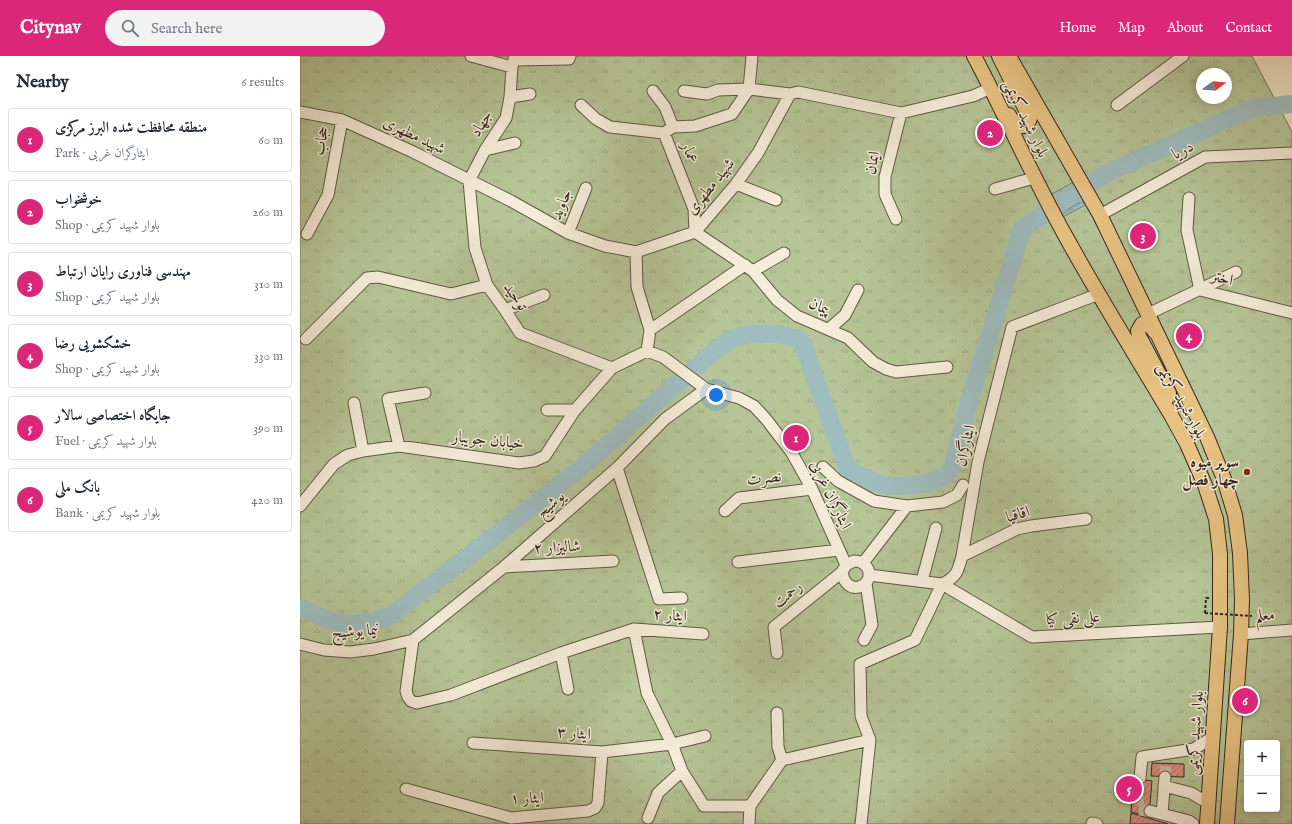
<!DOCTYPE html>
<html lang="en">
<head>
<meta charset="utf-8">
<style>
	:root { --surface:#fff; --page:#f2f2f3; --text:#1f2937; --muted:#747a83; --line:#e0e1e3; --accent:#db2777 }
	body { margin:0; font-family:"IM FELL English",Amiri,serif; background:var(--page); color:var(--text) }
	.controls { position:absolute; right:12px; bottom:12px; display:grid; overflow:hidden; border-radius:4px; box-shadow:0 2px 10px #0003 }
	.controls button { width:36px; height:36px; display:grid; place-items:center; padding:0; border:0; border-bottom:1px solid var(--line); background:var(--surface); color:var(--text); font:20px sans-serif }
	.compass { position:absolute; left:896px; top:12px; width:36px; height:36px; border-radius:50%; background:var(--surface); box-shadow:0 2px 10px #0003; rotate:74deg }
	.you { position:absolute; left:416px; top:339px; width:14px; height:14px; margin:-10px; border:3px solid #fff; border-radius:50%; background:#1a73e8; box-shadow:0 0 0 6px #1a73e833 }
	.badge { display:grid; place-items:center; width:26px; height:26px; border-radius:50%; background:var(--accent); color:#fff; font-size:13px; font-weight:700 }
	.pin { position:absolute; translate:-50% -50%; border:2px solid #fff; box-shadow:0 1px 4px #0006 }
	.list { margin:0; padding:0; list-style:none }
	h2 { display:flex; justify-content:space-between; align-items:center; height:52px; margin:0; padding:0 16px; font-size:17px }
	h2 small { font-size:13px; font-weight:400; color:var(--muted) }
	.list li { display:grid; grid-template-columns:26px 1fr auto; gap:12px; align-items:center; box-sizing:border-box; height:64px; margin:0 8px 8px; padding:0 8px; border:1px solid var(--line); border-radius:4px }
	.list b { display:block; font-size:15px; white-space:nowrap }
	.list p { margin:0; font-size:13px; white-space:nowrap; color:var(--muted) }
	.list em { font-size:13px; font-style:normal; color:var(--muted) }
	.icon { flex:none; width:22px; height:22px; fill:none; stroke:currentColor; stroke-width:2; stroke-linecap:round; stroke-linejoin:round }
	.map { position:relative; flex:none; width:992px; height:768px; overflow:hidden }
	header { display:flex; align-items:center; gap:24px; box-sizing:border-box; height:56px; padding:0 20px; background:var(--accent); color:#fff }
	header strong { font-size:19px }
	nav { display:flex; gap:22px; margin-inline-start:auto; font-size:14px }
	.search { width:280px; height:36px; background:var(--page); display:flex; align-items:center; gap:10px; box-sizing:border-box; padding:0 14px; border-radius:22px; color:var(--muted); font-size:15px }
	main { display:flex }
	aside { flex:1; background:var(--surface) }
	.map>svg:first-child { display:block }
	.park { fill:url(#park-tufts); stroke:#74765b; fill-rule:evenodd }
	.water { fill:url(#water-waves); stroke:#73807f }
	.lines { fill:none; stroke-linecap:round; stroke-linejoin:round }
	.shore { stroke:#68716f; stroke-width:1 }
	.river { stroke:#9fbcbf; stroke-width:18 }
	.building { fill:url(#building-hatch); stroke:#32261f }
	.minor-tunnel { stroke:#cabea3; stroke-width:11; stroke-dasharray:11 5.5; stroke-linecap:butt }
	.minor-casing { stroke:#625648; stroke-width:13 }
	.major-casing { stroke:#32261f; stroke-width:16 }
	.path { stroke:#32261f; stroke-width:2; stroke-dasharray:3 2; stroke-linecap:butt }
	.minor { stroke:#f5edd9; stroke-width:11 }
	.major { stroke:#e8c282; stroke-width:14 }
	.path-bridge { stroke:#32261f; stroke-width:2; stroke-dasharray:3 2; stroke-linecap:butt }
	.poi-dot { fill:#8f2418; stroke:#f5edd9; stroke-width:1.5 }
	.labels { text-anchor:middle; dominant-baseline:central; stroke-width:3; stroke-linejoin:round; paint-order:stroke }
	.street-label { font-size:16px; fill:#32261f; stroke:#f5edd9 }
	.poi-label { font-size:16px; font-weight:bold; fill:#32261f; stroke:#f5edd9; text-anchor:end }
</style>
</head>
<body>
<header>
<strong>Citynav</strong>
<div class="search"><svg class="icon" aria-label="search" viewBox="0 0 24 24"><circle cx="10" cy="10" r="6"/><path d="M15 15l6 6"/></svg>Search here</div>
<nav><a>Home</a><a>Map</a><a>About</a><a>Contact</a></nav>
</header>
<main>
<aside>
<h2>Nearby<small>6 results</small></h2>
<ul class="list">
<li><span class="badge">1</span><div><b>منطقه محافظت شده البرز مرکزی</b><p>Park · ایثارگران غربی</p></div><em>60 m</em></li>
<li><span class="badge">2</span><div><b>خوشخواب</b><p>Shop · بلوار شهید کریمی</p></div><em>260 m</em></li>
<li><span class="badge">3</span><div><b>مهندسی فناوری رایان ارتباط</b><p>Shop · بلوار شهید کریمی</p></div><em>310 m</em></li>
<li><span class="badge">4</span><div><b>خشکشویی رضا</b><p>Shop · بلوار شهید کریمی</p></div><em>330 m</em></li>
<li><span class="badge">5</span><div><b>جایگاه اختصاصی سالار</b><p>Fuel · بلوار شهید کریمی</p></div><em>390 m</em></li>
<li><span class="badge">6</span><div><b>بانک ملی</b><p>Bank · بلوار شهید کریمی</p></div><em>420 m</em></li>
</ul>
</aside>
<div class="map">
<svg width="992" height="768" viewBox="0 0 992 768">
	<defs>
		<pattern id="park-tufts" width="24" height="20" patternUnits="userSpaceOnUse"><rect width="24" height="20" fill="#b6c597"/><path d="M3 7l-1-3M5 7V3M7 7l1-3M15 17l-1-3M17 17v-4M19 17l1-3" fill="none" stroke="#9da982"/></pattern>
		<pattern id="water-waves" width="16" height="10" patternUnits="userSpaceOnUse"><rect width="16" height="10" fill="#9fbcbf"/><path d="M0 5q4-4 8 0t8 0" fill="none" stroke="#89a1a4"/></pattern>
		<pattern id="building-hatch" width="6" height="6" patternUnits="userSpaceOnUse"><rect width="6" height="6" fill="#da8f85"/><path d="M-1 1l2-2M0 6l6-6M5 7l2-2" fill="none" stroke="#b1756c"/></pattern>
	</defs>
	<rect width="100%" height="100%" fill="#f0e4c4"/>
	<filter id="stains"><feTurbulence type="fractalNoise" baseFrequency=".005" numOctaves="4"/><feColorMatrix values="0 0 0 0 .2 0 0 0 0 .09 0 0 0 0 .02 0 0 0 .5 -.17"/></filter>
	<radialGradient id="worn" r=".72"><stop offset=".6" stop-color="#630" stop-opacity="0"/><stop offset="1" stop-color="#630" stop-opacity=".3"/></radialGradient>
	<!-- park -->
	<path class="park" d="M0 0H952L992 76V768H0ZM902 18H926V42H902ZM947 687H977V753H947Z"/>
	<!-- water -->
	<path class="water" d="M772 127 785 149 763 161 750 139Z"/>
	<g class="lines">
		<!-- shore -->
		<path class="shore" d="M769 133 772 134 779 147 765 155 756 141Z"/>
		<!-- river -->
		<path class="river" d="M0 552C15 558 31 566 47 568 61 569 77 564 90 560 160 506 231 454 298 397 330 369 361 341 394 313 406 303 419 288 435 282 453 275 485 276 502 286L548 414 574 426 587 430H602L624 428 643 421 650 415 654 405 668 349 722 173 805 118 953 52 992 48"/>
	</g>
	<!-- building -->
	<path class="building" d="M852 707 884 708V721L851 720Z
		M833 722 852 725 849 760 831 756Z
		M831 757 868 768H830Z"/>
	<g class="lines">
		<!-- minor-tunnel -->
		<path class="minor-tunnel" d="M865 721 866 706
			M840 722 838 754 850 755"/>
		<!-- minor casing -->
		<g class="minor-casing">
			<path id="minor" d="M171 0 212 11
				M215 0 212 11 210 41 206 62 185 94 169 125 175 192 187 229 205 254 220 277 312 312
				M452 0 449 33 490 38
				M214 4 269 3 270 0
				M353 35 365 51 373 71
				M384 35 407 38 418 34 449 33
				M210 41 230 38
				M281 49 296 63 310 71 364 77 373 71 395 70 432 58 449 33
				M817 49 883 0
				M0 56 42 64 111 95 211 145 268 177 305 190 336 196 395 176 436 128 458 97 490 38 498 36 601 57 673 40 691 32
				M364 77 394 153 395 176 453 215 477 244 497 260 548 282 573 306 586 313 596 316 647 311
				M185 94 215 87
				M436 128 476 144
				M695 133 734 122
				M889 142 887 174 900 234
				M800 159 905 101 992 97
				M596 163 585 138V121L601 57
				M268 177 286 132
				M7 178 28 139 42 64
				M336 196 337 231 350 274 347 295 363 301 406 333 439 342 454 350 466 363 492 397 512 433 546 509
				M453 215 484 197
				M900 234 992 257
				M205 254 244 239
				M848 258 936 216
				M529 273 545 259 558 234
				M350 274 445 209
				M6 283 67 222 78 221 151 238 187 229
				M54 347 63 395
				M247 354H275
				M99 390 88 343 125 337
				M523 411 538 425 574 445 607 450 643 446 657 439 663 429
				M317 412 359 543 382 542
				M0 450 34 408 48 399 63 395 99 390 219 407 234 405 245 400 275 354 312 312 347 295
				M425 455 439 442 512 433
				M662 500 717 473 731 470 786 463
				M438 506 539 494
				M563 507 607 450
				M204 511 313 505
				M569 519 642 528C657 521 658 515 662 500L678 406 712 271 799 238
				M622 525 636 472
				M334 573 347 637 372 688 382 715 404 750H450L482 704 570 684
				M941 578 992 574
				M113 584 106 635 108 641 111 645 117 647 151 639 261 597 334 573 403 578
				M564 584 572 569 566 527
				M0 588 24 594 50 596 74 593 113 584 204 511 317 412 365 363 406 333
				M261 597 268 633
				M477 597 474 571 542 516 546 509 554 505C560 505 565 507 568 513 575 531 546 542 542 516
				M477 657 478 691 482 704
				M173 687 302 696 372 688 405 680
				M840 722 842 701 894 693 913 681
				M864 730 891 737 908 747
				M106 733 211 762 288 755 295 752 298 747 302 696
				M850 755 889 765 893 768
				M862 758 865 721
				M348 762 358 737 382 715
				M792 767 797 768
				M449 768 450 750
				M561 768 570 684 561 660 560 608 615 584 642 528 732 581 920 571"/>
		</g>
		<!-- major casing -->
		<g class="major-casing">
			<path id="major" d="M674 0C706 60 733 122 766 181 799 241 836 300 871 359L887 388 905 429 916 463 920 498V571L907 768
				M699 0 730 62C728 69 723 72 715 70L709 59
				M709 0 800 159 907 381 924 423 935 459 940 497 942 544 941 578 927 768
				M855 276 849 268 845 267 842 268 838 275 839 280 869 337V340"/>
		</g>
		<!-- path -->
		<path class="path" d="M905 557 906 542H909"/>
		<!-- minor -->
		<use href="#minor" class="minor"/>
		<!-- major -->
		<use href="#major" class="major"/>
		<!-- path-bridge -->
		<path class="path-bridge" d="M905 557 952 560"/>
	</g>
	<!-- markers -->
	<circle class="poi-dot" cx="947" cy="416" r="4"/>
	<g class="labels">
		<!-- street labels -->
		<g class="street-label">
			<text transform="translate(725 63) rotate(64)">بلوار شهید کریمی</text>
			<text transform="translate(182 68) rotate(-59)">جهاد</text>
			<text transform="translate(114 80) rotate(26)">شهید مطهری</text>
			<text transform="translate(22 85) rotate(-80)">حجاب</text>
			<text transform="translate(883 95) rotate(-27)">دریا</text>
			<text transform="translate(389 97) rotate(68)">عمار</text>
			<text transform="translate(573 107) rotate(-79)">ایمان</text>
			<text transform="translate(411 131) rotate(-51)">شهید مطهری</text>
			<text transform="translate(262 149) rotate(-68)">جاوید</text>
			<text transform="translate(922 223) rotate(14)">اختر</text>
			<text transform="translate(215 241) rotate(55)">توحید</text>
			<text transform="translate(519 251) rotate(23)">پیمان</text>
			<text transform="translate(881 345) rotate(61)">بلوار شهید کریمی</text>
			<text transform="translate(188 385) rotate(6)">خیابان جویبار</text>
			<text transform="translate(666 390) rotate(-77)">ایثارگران</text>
			<text transform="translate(464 423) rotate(-7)">نصرت</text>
			<text transform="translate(530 439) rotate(64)">ایثارگران غربی</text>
			<text transform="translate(251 449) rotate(-41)">یوشیج</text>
			<text transform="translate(718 459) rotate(-16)">اقاقیا</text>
			<text transform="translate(257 492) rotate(-3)">شالیزار ۲</text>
			<text transform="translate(488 539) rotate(-39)">رحمت</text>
			<text transform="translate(370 560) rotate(4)">ایثار ۲</text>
			<text transform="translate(965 560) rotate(-5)">معلم</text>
			<text transform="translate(773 563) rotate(-3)">علی نقی کیا</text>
			<text transform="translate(55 576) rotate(-4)">نیما یوشیج</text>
			<text transform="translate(896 677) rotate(-86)">بلوار شهید کریمی</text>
			<text transform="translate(274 678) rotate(4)">ایثار ۳</text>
			<text transform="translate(227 743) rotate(-2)">ایثار ۱</text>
		</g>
		<!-- poi labels -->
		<g class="poi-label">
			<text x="939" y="407">سوپر ميوه<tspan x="939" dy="18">چهار فصل</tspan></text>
		</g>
	</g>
	<rect width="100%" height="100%" filter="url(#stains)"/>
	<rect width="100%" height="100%" fill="url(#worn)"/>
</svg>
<div class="controls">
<button>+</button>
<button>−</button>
</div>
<svg class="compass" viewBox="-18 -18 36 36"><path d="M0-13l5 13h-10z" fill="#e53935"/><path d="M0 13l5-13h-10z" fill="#747a83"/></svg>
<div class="you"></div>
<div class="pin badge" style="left:496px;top:382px">1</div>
<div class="pin badge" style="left:690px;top:77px">2</div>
<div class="pin badge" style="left:843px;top:180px">3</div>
<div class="pin badge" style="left:889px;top:280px">4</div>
<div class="pin badge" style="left:829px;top:733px">5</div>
<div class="pin badge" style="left:945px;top:645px">6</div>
</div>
</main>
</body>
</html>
